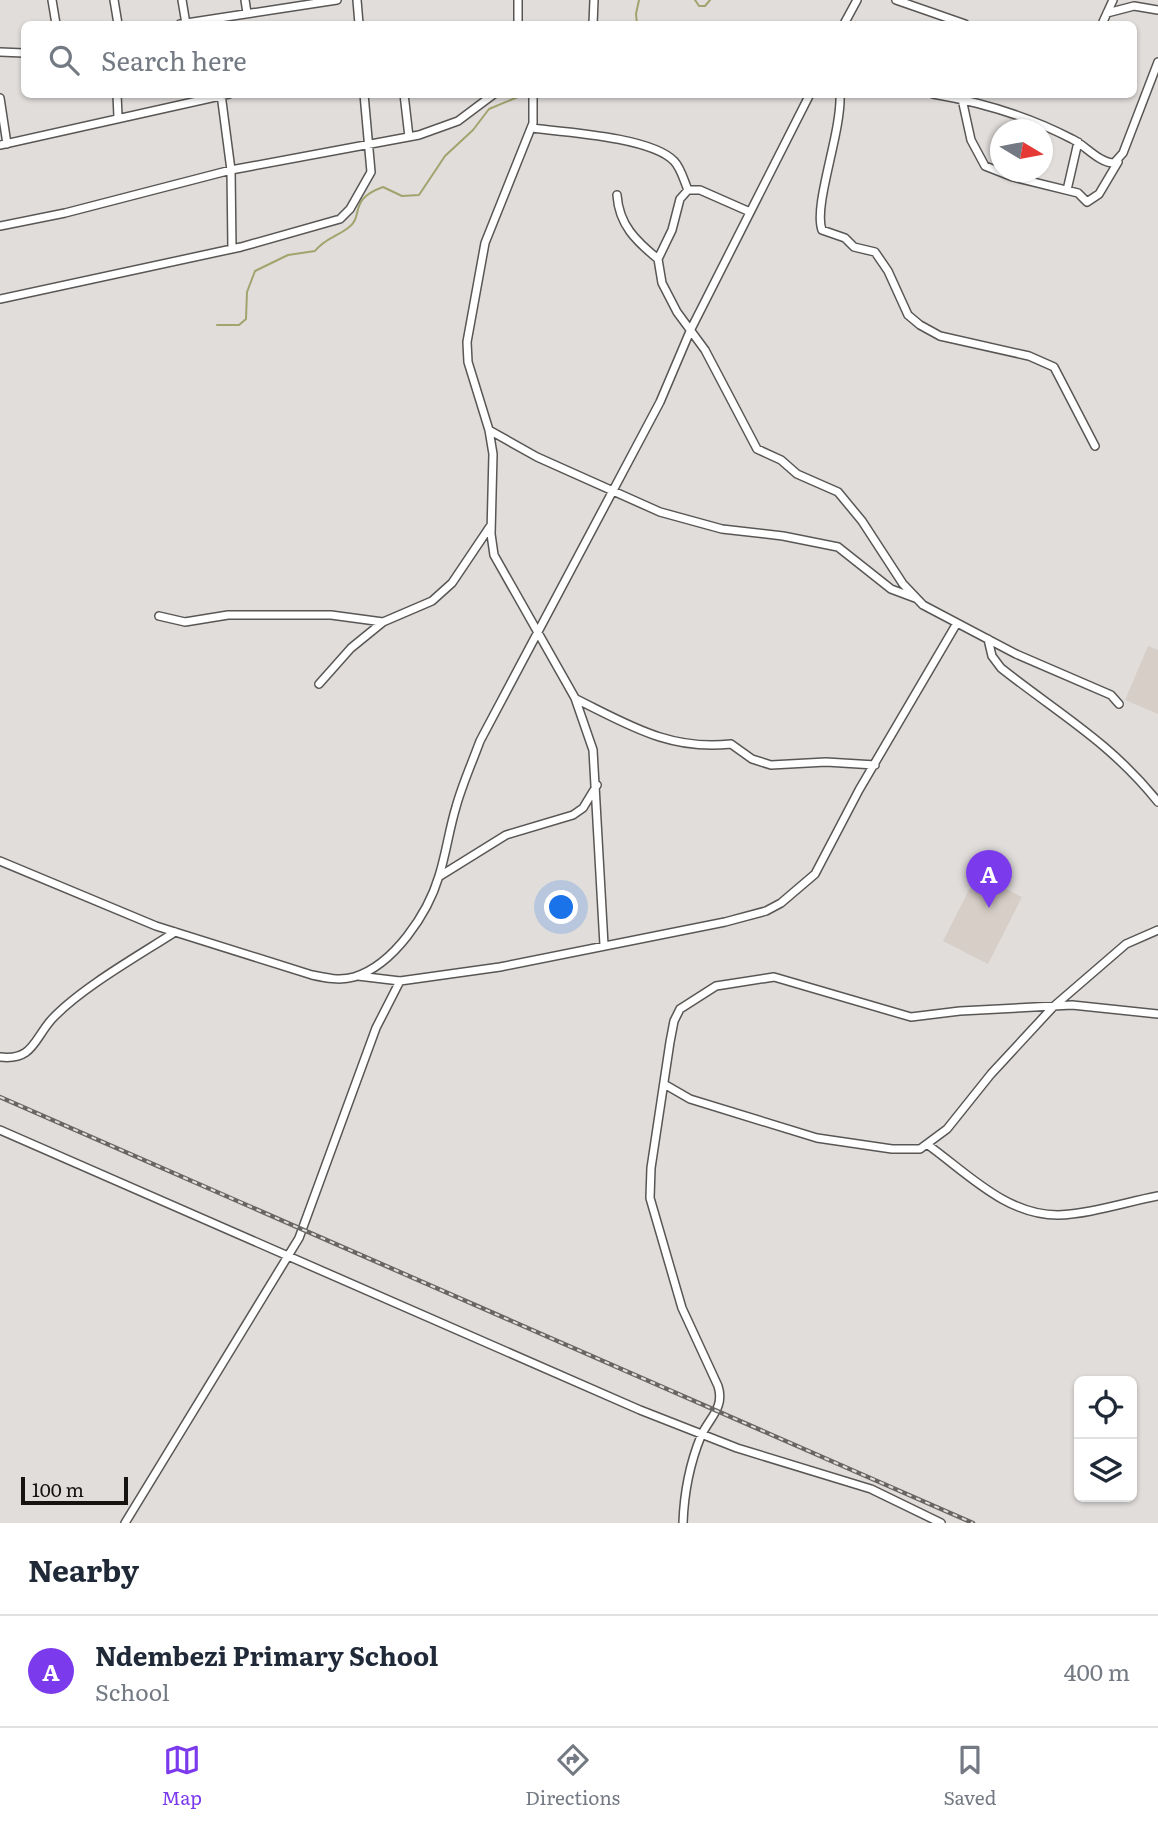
<!DOCTYPE html>
<html lang="en">
<head>
<meta charset="utf-8">
<style>
	:root { --surface:#fff; --page:#f2f2f3; --text:#1f2937; --muted:#747a83; --line:#e0e1e3; --accent:#7c3aed }
	body { margin:0; font-family:Literata,serif; background:var(--page); color:var(--text) }
	.controls { position:absolute; right:21px; bottom:21px; display:grid; overflow:hidden; border-radius:10px; box-shadow:0 2px 5px #0004 }
	.controls button { width:63px; height:63px; display:grid; place-items:center; padding:0; border:0; border-bottom:2px solid var(--line); background:var(--surface); color:var(--text); font:35px sans-serif }
	.compass { position:absolute; left:990px; top:119px; width:63px; height:63px; border-radius:50%; background:var(--surface); box-shadow:0 2px 5px #0004; rotate:100deg }
	.scale { position:absolute; left:21px; bottom:18px; width:107px; box-sizing:border-box; padding-left:7px; border:4px solid #151413; border-top:0; font-size:19px; line-height:24px; white-space:nowrap; color:#151413; -webkit-text-stroke:5px #e0dddb; paint-order:stroke }
	.you { position:absolute; left:562px; top:908px; width:24px; height:24px; margin:-18px; border:5px solid #fff; border-radius:50%; background:#1a73e8; box-shadow:0 0 0 10px #1a73e833 }
	.badge { display:grid; place-items:center; width:46px; height:46px; border-radius:50%; background:var(--accent); color:#fff; font-size:23px; font-weight:700 }
	.pin { position:absolute; translate:-50% -58px; filter:drop-shadow(0 2px 4px #0008) }
	.pin::after { content:''; position:absolute; top:37px; width:24px; height:21px; background:inherit; clip-path:polygon(0 0,100% 0,50% 100%) }
	.list { margin:0; padding:0; list-style:none }
	h2 { display:flex; justify-content:space-between; align-items:center; height:91px; margin:0; padding:0 28px; font-size:30px }
	h2 small { font-size:23px; font-weight:400; color:var(--muted) }
	.list li { display:grid; grid-template-columns:46px 1fr auto; gap:21px; align-items:center; box-sizing:border-box; height:112px; padding:0 28px; border-top:2px solid var(--line) }
	.list b { display:block; font-size:26px; white-space:nowrap }
	.list p { margin:0; font-size:23px; white-space:nowrap; color:var(--muted) }
	.list em { font-size:23px; font-style:normal; color:var(--muted) }
	.icon { flex:none; width:38px; height:38px; fill:none; stroke:currentColor; stroke-width:2; stroke-linecap:round; stroke-linejoin:round }
	.map { position:relative; flex:none; width:1158px; height:1523px; overflow:hidden }
	.search { position:absolute; background:var(--surface); box-shadow:0 2px 5px #0004; left:21px; right:21px; top:21px; height:77px; display:flex; align-items:center; gap:18px; box-sizing:border-box; padding:0 24px; border-radius:10px; color:var(--muted); font-size:26px }
	.sheet { height:203px; background:var(--surface) }
	nav { display:flex; justify-content:space-around; align-items:center; box-sizing:border-box; height:98px; border-top:2px solid var(--line); background:var(--surface); font-size:19px; color:var(--muted) }
	nav a { display:grid; justify-items:center; gap:4px }
	nav .on { color:var(--accent) }
	.map>svg:first-child { display:block }
	.built { fill:#d7cec7 }
	.lines { fill:none; stroke-linecap:round; stroke-linejoin:round }
	.stream { stroke:#a1a46d; stroke-width:2 }
	.minor-casing { stroke:#595755; stroke-width:10 }
	.minor { stroke:#fff; stroke-width:7 }
	.rail-casing { stroke:#686664; stroke-width:4.5 }
	.rail { stroke:#e0dddb; stroke-width:2; stroke-dasharray:5; stroke-linecap:butt }
</style>
</head>
<body>
<div class="map">
<svg width="1158" height="1523" viewBox="0 0 1158 1523">
	<rect width="100%" height="100%" fill="#e0dddb"/>
	<!-- built -->
	<path class="built" d="M1148 646 1158 650V714L1125 700Z
		M977 874 1022 897 988 964 943 941Z"/>
	<g class="lines">
		<!-- stream -->
		<path class="stream" d="M695 0 699 6H705L710 0
			M637 24 636 14 639 0
			M217 325H239L246 319 247 292 255 271 288 255 315 251C324 239 336 237 348 228 365 216 347 200 383 187L402 196 419 195 445 156 473 130 489 109 525 94"/>
		<!-- minor casing -->
		<g class="minor-casing">
			<path id="minor" d="M52 0 56 24
				M114 0 118 24
				M182 0 186 24
				M245 0 247 13
				M357 0 359 24
				M518 0V24
				M896 0 965 24
				M1107 13 1134 6 1158 10
				M180 24 337 0
				M593 24 594 0
				M844 24 857 0
				M1102 24 1113 0
				M0 52 24 53
				M117 94 118 117
				M221 94 231 170 232 249
				M404 94 409 137
				M533 94V123L485 243 467 342 468 362 489 430 493 454 491 534 494 555 575 698 593 750 604 945
				M840 94C842 132 813 205 822 230L845 238 854 247 875 252 888 271 908 315 920 325 940 336 1029 356 1054 367 1095 446
				M933 94C980 102 1030 117 1072 139 1085 145 1099 163 1114 163L1123 153 1158 62
				M0 98 7 144
				M962 99 971 140 985 166 1013 177 1078 193 1087 202 1099 194 1118 162
				M531 128C564 132 651 137 674 161 681 168 684 181 688 190
				M0 145 229 94
				M1067 190 1078 142
				M617 195C619 225 636 241 658 259
				M750 212 700 190H688L680 199 672 230 658 259 662 283 677 312 705 350 757 449 781 460 797 474 838 492 862 521 903 584 923 605 1016 654 1111 695 1119 704
				M0 226 65 213 231 170 419 135 458 121 494 94
				M0 299 241 247 340 219 350 209 371 172 364 94
				M489 430 537 457 660 512 722 529 783 536 838 547 891 589 915 598
				M159 616 185 622 228 615H331L383 622
				M988 639 992 656 1001 668C1059 714 1110 742 1158 802
				M319 684 351 648 383 622 432 601 452 583 491 525
				M576 699C629 725 670 751 731 744L752 759 771 765 826 762 875 765
				M0 861 156 926 312 975C326 978 340 981 354 977 394 965 428 913 439 876 446 854 449 830 456 807 462 785 472 763 480 741L660 402 691 329 810 94
				M440 876 506 835 573 815 583 808 597 785
				M358 976 400 981 500 967 725 922 766 911 781 903 815 874 859 790 957 623
				M0 1057C33 1061 34 1039 52 1019 81 988 138 956 175 932
				M664 1084 690 1099 817 1138 892 1149H920L947 1129 991 1074 1053 1007 1126 944 1158 930
				M0 1130 640 1410 737 1448 871 1489 941 1523
				M928 1145C967 1173 1006 1215 1058 1215 1090 1214 1126 1202 1158 1196
				M125 1523 299 1238 376 1028 400 981
				M683 1523C684 1494 690 1463 701 1436 709 1418 725 1408 718 1386L682 1308 650 1198 651 1168 670 1042 674 1021 680 1009 716 986 774 977 911 1017 960 1011 1072 1005 1158 1014"/>
		</g>
		<!-- minor -->
		<use href="#minor" class="minor"/>
		<!-- rail casing -->
		<g class="rail-casing">
			<path id="rail" d="M0 1097 973 1523"/>
		</g>
		<!-- rail -->
		<use href="#rail" class="rail"/>
	</g>
</svg>
<div class="controls">
<button><svg class="icon" aria-label="locate" viewBox="0 0 24 24"><circle cx="12" cy="12" r="6"/><path d="M12 2v4M12 18v4M2 12h4M18 12h4"/></svg></button>
<button><svg class="icon" aria-label="layers" viewBox="0 0 24 24"><path d="M12 4l9 5-9 5-9-5zM3 14l9 5 9-5"/></svg></button>
</div>
<svg class="compass" viewBox="-18 -18 36 36"><path d="M0-13l5 13h-10z" fill="#e53935"/><path d="M0 13l5-13h-10z" fill="#747a83"/></svg>
<div class="scale">100 m</div>
<div class="you"></div>
<div class="pin badge" style="left:989px;top:908px">A</div>
<div class="search"><svg class="icon" aria-label="search" viewBox="0 0 24 24"><circle cx="10" cy="10" r="6"/><path d="M15 15l6 6"/></svg>Search here</div>
</div>
<section class="sheet">
<h2>Nearby<small></small></h2>
<ul class="list">
<li><span class="badge">A</span><div><b>Ndembezi Primary School</b><p>School</p></div><em>400 m</em></li>
</ul>
</section>
<nav>
<a class="on"><svg class="icon" aria-label="map" viewBox="0 0 24 24"><path d="M3 6l6-2 6 2 6-2v14l-6 2-6-2-6 2zM9 4v14M15 6v14"/></svg>Map</a>
<a><svg class="icon" aria-label="directions" viewBox="0 0 24 24"><path d="M12 3l9 9-9 9-9-9zM9 14v-3h6M13 9l2 2-2 2"/></svg>Directions</a>
<a><svg class="icon" aria-label="saved" viewBox="0 0 24 24"><path d="M7 4h10v16l-5-4-5 4z"/></svg>Saved</a>
</nav>
</body>
</html>
